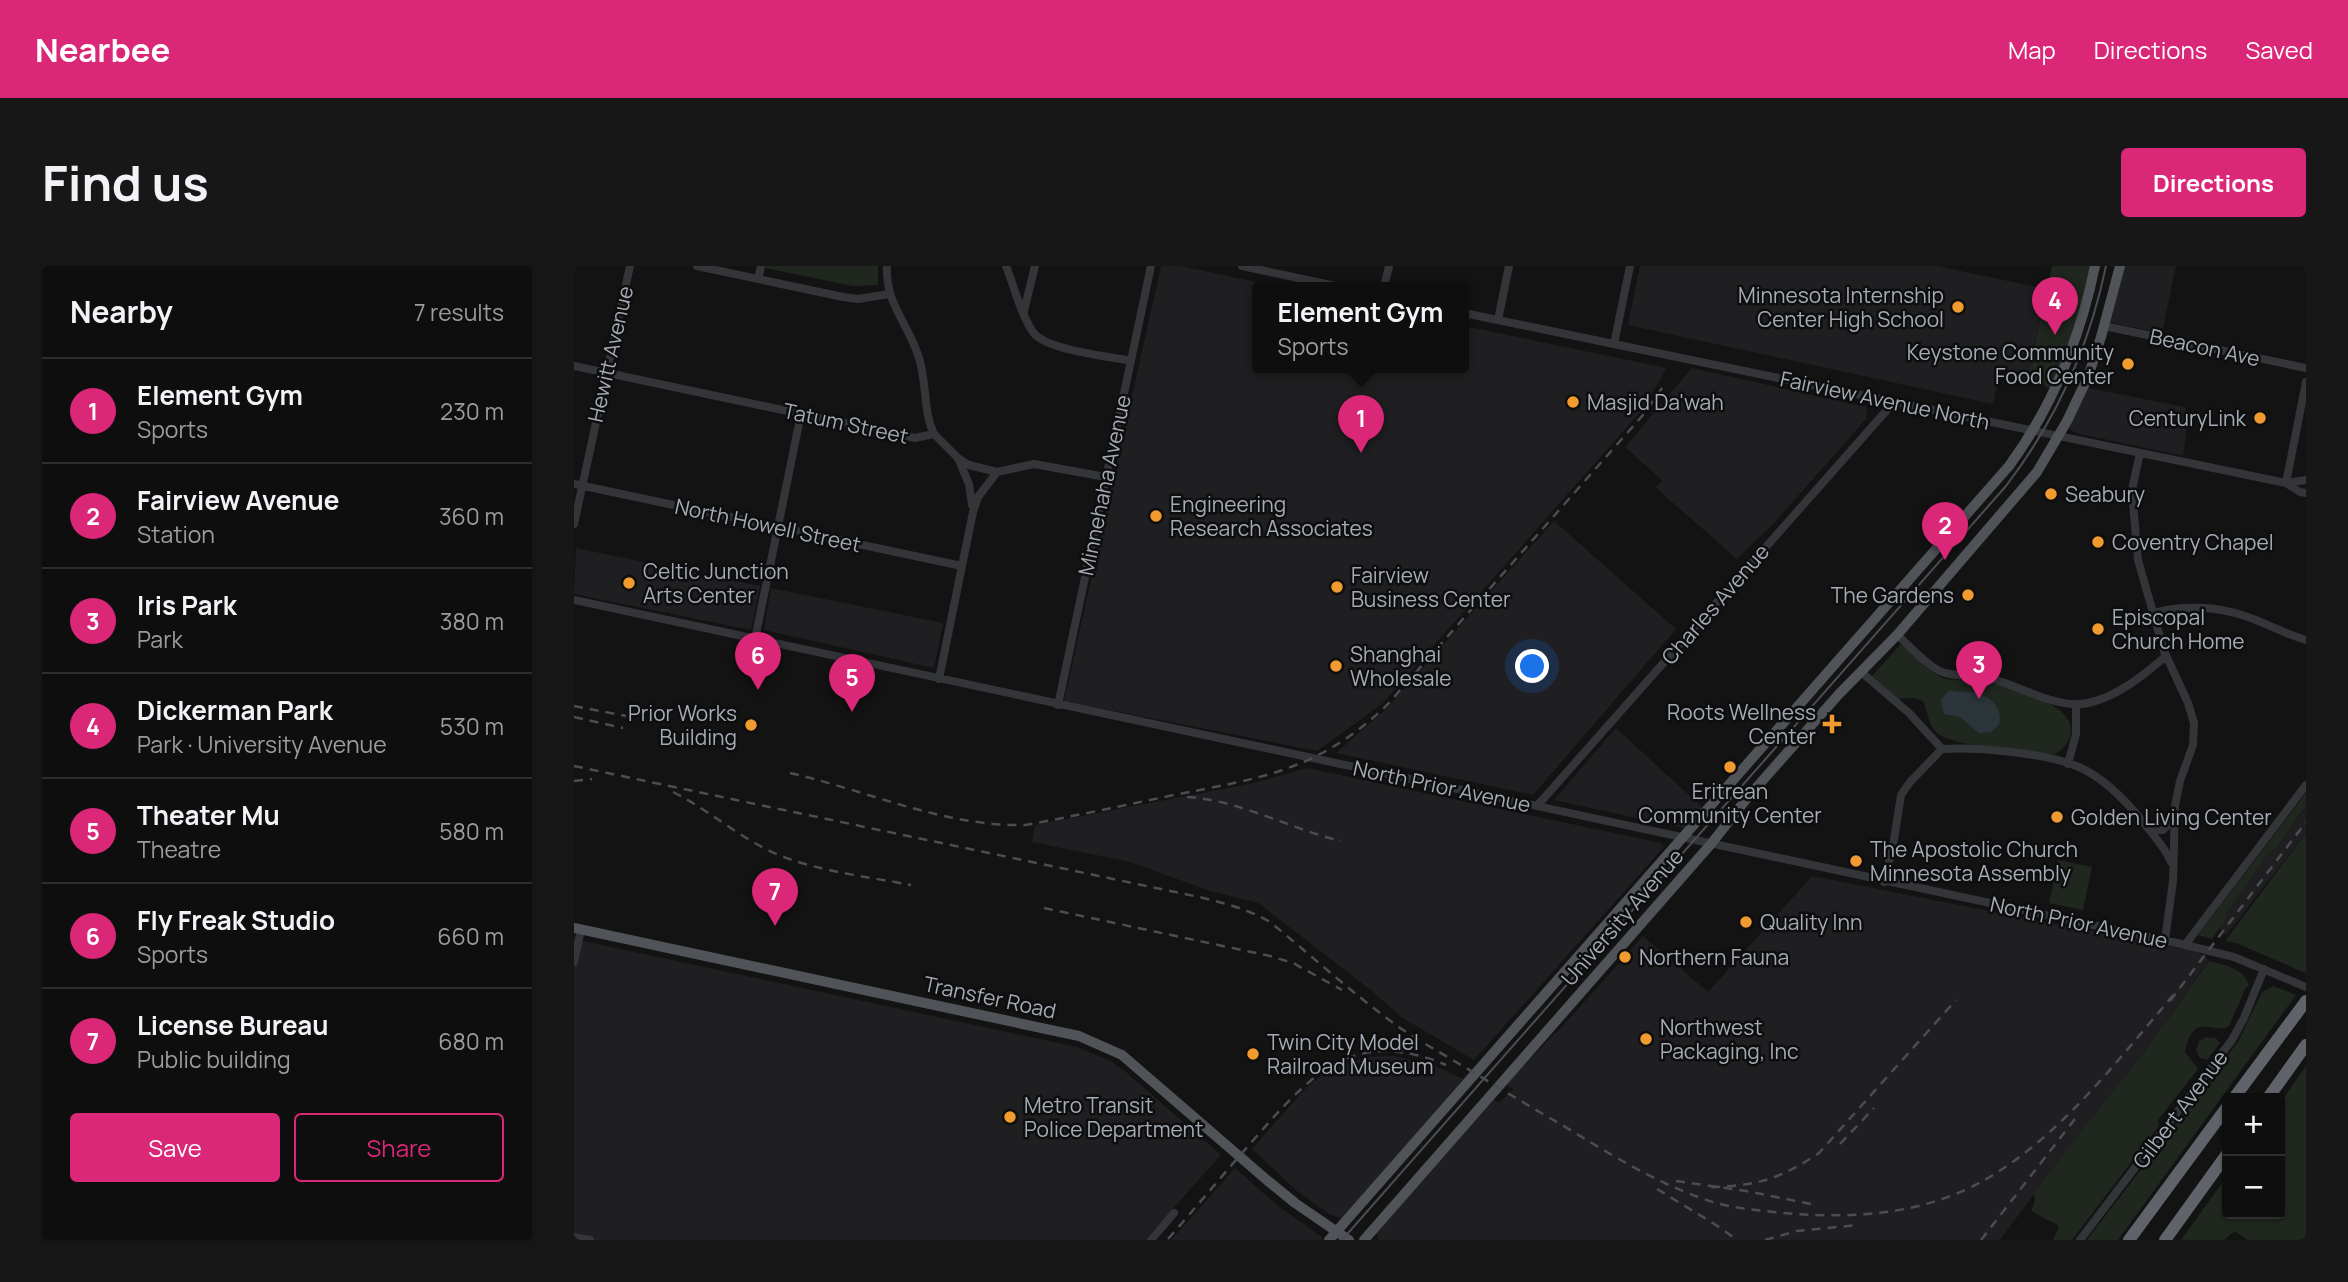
<!DOCTYPE html>
<html lang="en">
<head>
<meta charset="utf-8">
<style>
	:root { --surface:#0e0e0f; --page:#171718; --text:#f1f3f6; --muted:#9b9c9e; --line:#2e2e2f; --accent:#db2777 }
	body { margin:0; font-family:Manrope,sans-serif; background:var(--page); color:var(--text) }
	.controls { position:absolute; right:21px; bottom:21px; display:grid; overflow:hidden; border-radius:7px; box-shadow:0 2px 5px #0004 }
	.controls button { width:63px; height:63px; display:grid; place-items:center; padding:0; border:0; border-bottom:2px solid var(--line); background:var(--surface); color:var(--text); font:35px sans-serif }
	.you { position:absolute; left:959px; top:401px; width:24px; height:24px; margin:-18px; border:5px solid #fff; border-radius:50%; background:#1a73e8; box-shadow:0 0 0 10px #1a73e833 }
	.badge { display:grid; place-items:center; width:46px; height:46px; border-radius:50%; background:var(--accent); color:#fff; font-size:23px; font-weight:700 }
	.pin { position:absolute; translate:-50% -58px; filter:drop-shadow(0 2px 4px #0008) }
	.pin::after { content:''; position:absolute; top:37px; width:24px; height:21px; background:inherit; clip-path:polygon(0 0,100% 0,50% 100%) }
	.popup { position:absolute; left:678px; top:16px; width:217px; height:91px; box-sizing:border-box; display:grid; place-content:center; border-radius:7px; background:var(--surface); filter:drop-shadow(0 2px 5px #0005); font-size:23px; white-space:nowrap; color:var(--muted) }
	.popup b { font-size:26px; color:var(--text) }
	.popup::after { content:''; position:absolute; left:50%; top:100%; margin-left:-14px; border:14px solid transparent; border-top-color:var(--surface) }
	.list { margin:0; padding:0; list-style:none }
	h2 { display:flex; justify-content:space-between; align-items:center; height:91px; margin:0; padding:0 28px; font-size:30px }
	h2 small { font-size:23px; font-weight:400; color:var(--muted) }
	.list li { display:grid; grid-template-columns:46px 1fr auto; gap:21px; align-items:center; box-sizing:border-box; height:105px; padding:0 28px; border-top:2px solid var(--line) }
	.list b { display:block; font-size:26px; white-space:nowrap }
	.list p { margin:0; font-size:23px; white-space:nowrap; color:var(--muted) }
	.list em { font-size:23px; font-style:normal; color:var(--muted) }
	.actions { display:flex; gap:14px; padding:21px 28px }
	.actions a { flex:1; padding:16px 0; border:2px solid var(--accent); border-radius:7px; text-align:center; font-size:24px; color:var(--accent) }
	.actions .main { background:var(--accent); color:#fff }
	.map { position:relative; flex:none; width:1732px; height:974px; overflow:hidden; border-radius:7px }
	header { display:flex; align-items:center; gap:42px; box-sizing:border-box; height:98px; padding:0 35px; background:var(--accent); color:#fff }
	header strong { font-size:33px }
	nav { display:flex; gap:38px; margin-inline-start:auto; font-size:24px }
	.intro { display:flex; align-items:center; justify-content:space-between; box-sizing:border-box; height:168px; padding:0 42px }
	h1 { margin:0; font-size:49px }
	.button { padding:18px 32px; border-radius:7px; background:var(--accent); color:#fff; font-size:24px; font-weight:700 }
	main { display:flex; gap:42px; padding:0 42px }
	aside { flex:1; background:var(--surface); border-radius:7px; box-shadow:0 2px 5px #0004 }
	.map>svg:first-child { display:block }
	.built { fill:#1f1f21 }
	.green { fill:#1f271f }
	.water { fill:#2b353a }
	.lines { fill:none; stroke-linecap:round; stroke-linejoin:round }
	.minor { stroke:#343539; stroke-width:8 }
	.major { stroke:#505358; stroke-width:10 }
	.highway { stroke:#60646a; stroke-width:12 }
	.tram { stroke:#4b4d52; stroke-width:2 }
	.rail { stroke:#4b4d52; stroke-width:2.5; stroke-dasharray:9 7; stroke-linecap:butt }
	.poi-dot { fill:#f09a2f; stroke:#0e0e0f; stroke-width:2.5 }
	.labels { text-anchor:middle; dominant-baseline:central; stroke-width:5; stroke-linejoin:round; paint-order:stroke }
	.poi-label { font-size:21px; fill:#a4abb5; stroke:#0e0e0f; text-anchor:start }
	.street-label { font-size:21px; fill:#a4abb5; stroke:#0e0e0f }
</style>
</head>
<body>
<header>
<strong>Nearbee</strong>
<nav><a>Map</a><a>Directions</a><a>Saved</a></nav>
</header>
<div class="intro"><h1>Find us</h1><a class="button">Directions</a></div>
<main>
<aside>
<h2>Nearby<small>7 results</small></h2>
<ul class="list">
<li><span class="badge">1</span><div><b>Element Gym</b><p>Sports</p></div><em>230 m</em></li>
<li><span class="badge">2</span><div><b>Fairview Avenue</b><p>Station</p></div><em>360 m</em></li>
<li><span class="badge">3</span><div><b>Iris Park</b><p>Park</p></div><em>380 m</em></li>
<li><span class="badge">4</span><div><b>Dickerman Park</b><p>Park · University Avenue</p></div><em>530 m</em></li>
<li><span class="badge">5</span><div><b>Theater Mu</b><p>Theatre</p></div><em>580 m</em></li>
<li><span class="badge">6</span><div><b>Fly Freak Studio</b><p>Sports</p></div><em>660 m</em></li>
<li><span class="badge">7</span><div><b>License Bureau</b><p>Public building</p></div><em>680 m</em></li>
</ul>
<div class="actions"><a class="main">Save</a><a>Share</a></div>
</aside>
<div class="map">
<svg width="1732" height="974" viewBox="0 0 1732 974">
	<rect width="100%" height="100%" fill="#131314"/>
	<!-- built -->
	<path class="built" d="M587 0H607L705 21H684V101H890V60L1093 102 1068 144 808 438 743 485 490 435Z
		M1066 0H1363L1472 23 1454 109 1457 111 1455 118 1432 106 1425 105 1419 138 1054 59Z
		M1551 0H1602L1588 67 1535 56Z
		M1118 102 1292 141 1293 152 1201 256 1163 293 1081 221 1089 215 1051 181Z
		M1515 122 1610 141 1615 148 1609 190 1502 167 1494 162Z
		M980 255 1102 363 959 529 762 487 811 444Z
		M2 282 186 320 177 364 0 328Z
		M197 322 369 357 360 402 190 364Z
		M1042 462 1129 542 1113 563 980 534Z
		M733 502 1087 577 1090 581 900 794 827 751 798 725 684 637 636 625 556 596 458 576 461 559 680 517Z
		M1732 541V567L1652 669 1645 662 1652 653V648L1693 589 1703 582Z
		M1238 610 1624 686 1635 694 1568 789 1515 855 1426 974H805L803 968 804 964 920 834 925 837 939 823 931 818 996 752 1069 670 1134 726Z
		M0 673 503 781 537 795 552 806 647 889 571 974H0Z
		M818 790 855 797 889 813 770 950 765 952 755 948 723 925 678 883 730 824 745 811 760 802 778 796 794 791Z
		M661 902 704 940 748 971V974H597Z"/>
	<!-- green -->
	<path class="green" d="M192 0H304V19L279 20 191 2Z
		M1478 0H1517L1504 54 1476 123 1454 109Z
		M1327 378C1339 388 1354 406 1369 412 1378 415 1387 413 1396 414 1420 417 1498 434 1497 464 1497 476 1489 483 1480 489 1456 486 1374 481 1361 465 1354 457 1353 444 1349 435L1340 432 1324 433 1298 410Z
		M1732 527V540L1703 582 1693 589 1652 648V653L1638 673 1624 669Z
		M1732 567V707L1662 677 1651 675Z
		M1484 594 1518 601 1509 644 1475 637Z
		M1635 695C1651 699 1673 703 1675 721H1672L1655 760C1638 770 1620 743 1611 786L1624 803 1584 854 1585 860 1498 974H1479L1485 960 1457 945 1461 934 1460 927 1515 855 1568 789Z
		M1699 720 1722 729 1544 974H1513L1664 776 1688 726Z
		M1632 771 1642 772 1646 777 1633 794 1626 792 1622 784 1625 775Z
		M1732 800V974H1673L1661 965 1650 974H1607L1653 910V948H1706V837Z"/>
	<!-- water -->
	<path class="water" d="M1375 424C1384 427 1390 425 1399 426 1415 428 1430 443 1425 459L1417 466 1405 467 1386 451 1370 448 1367 434Z"/>
	<g class="lines">
		<!-- minor -->
		<path class="minor" d="M123 0 269 31 284 33 315 28
			M313 0C311 38 335 58 345 92 353 117 349 145 360 168
			M432 0C440 20 447 49 459 66 471 84 534 90 557 95
			M668 0 766 21
			M184 13 187 0
			M810 21 815 0
			M450 45 461 0
			M890 47 1712 217 1732 214
			M924 54 935 0
			M1530 60 1732 102
			M1040 78 1056 0
			M0 100 341 172 360 168 384 192 395 199 423 206 460 198 532 211
			M1732 116 1712 217 1726 226 1732 227
			M1566 187 1559 219V237L1564 294 1590 385 1614 437 1620 457 1619 479 1606 515 1601 540 1599 615 1591 674
			M384 192 395 218 398 239
			M0 218 388 300
			M0 258 56 0
			M0 334 1603 677 1660 691 1732 721
			M1579 347C1609 339 1642 340 1671 350 1692 357 1711 368 1732 374
			M1323 369C1335 379 1354 401 1368 406 1381 411 1398 409 1411 411 1443 418 1482 444 1514 437 1543 431 1570 409 1592 390
			M181 373 227 148
			M1287 406 1335 447 1368 483
			M365 413 399 246 404 231 423 206
			M484 439 577 0
			M1368 483C1403 481 1473 487 1505 501 1530 512 1553 536 1570 557 1580 570 1591 581 1597 596
			M1494 498 1502 468V438
			M963 540 1320 136
			M1576 564H1589L1599 554
			M1310 616 1319 580 1327 529 1336 516 1368 483
			M1611 679 1732 519
			M0 696 7 664
			M0 971 16 974
			M577 974 600 947
			M1506 974 1658 774 1670 752 1690 703"/>
		<!-- major -->
		<path class="major" d="M0 662 505 770 548 789 694 915 721 937 775 974
			M755 974 1435 200C1479 140 1506 73 1521 0
			M790 974 1137 578 1174 531 1265 428 1323 369 1463 206 1493 155 1514 111 1527 71 1546 0"/>
		<!-- highway -->
		<path class="highway" d="M1660 832 1732 735
			M1694 832 1732 779
			M1555 974 1653 841
			M1591 974 1653 888"/>
		<!-- tram -->
		<path class="tram" d="M768 974 1432 220C1483 153 1515 82 1532 0"/>
		<!-- rail -->
		<path class="rail" d="M0 440 52 450
			M0 451 49 462
			M0 500 625 631C650 637 674 643 696 656 738 690 778 727 822 759 839 771 858 782 877 793 914 815 951 838 988 859 1038 889 1086 920 1142 937 1161 942 1180 944 1200 946 1276 954 1353 950 1419 909 1492 864 1546 791 1602 726
			M216 507C295 525 370 561 452 559 500 550 547 540 595 530 685 512 744 506 814 438L1069 149 1088 122
			M0 515 18 513
			M99 526C137 545 170 576 210 591 249 606 296 611 337 619
			M613 531C666 534 716 563 767 575
			M470 642 696 690 719 697 768 724
			M1596 735 1732 556
			M1266 878 1300 842
			M1102 915 1172 925 1237 938
			M1137 921C1183 920 1206 913 1245 887L1382 734
			M1083 923 1142 959 1163 974
			M594 973C624 939 652 905 682 871 739 806 781 761 872 799
			M1191 974 1223 965 1284 959
			M1407 974 1504 849"/>
	</g>
	<!-- markers -->
	<g class="poi-dot">
		<circle cx="1384" cy="41" r="7"/>
		<circle cx="1554" cy="98" r="7"/>
		<circle cx="999" cy="136" r="7"/>
		<circle cx="1686" cy="152" r="7"/>
		<circle cx="1477" cy="228" r="7"/>
		<circle cx="582" cy="250" r="7"/>
		<circle cx="1524" cy="276" r="7"/>
		<circle cx="55" cy="317" r="7"/>
		<circle cx="763" cy="321" r="7"/>
		<circle cx="1394" cy="329" r="7"/>
		<circle cx="1524" cy="363" r="7"/>
		<circle cx="762" cy="400" r="7"/>
		<path d="M1254.5 447.5h7v7h7v7h-7v7h-7v-7h-7v-7h7z"/>
		<circle cx="177" cy="459" r="7"/>
		<circle cx="1156" cy="501" r="7"/>
		<circle cx="1483" cy="551" r="7"/>
		<circle cx="1282" cy="595" r="7"/>
		<circle cx="1172" cy="656" r="7"/>
		<circle cx="1051" cy="691" r="7"/>
		<circle cx="1072" cy="773" r="7"/>
		<circle cx="679" cy="788" r="7"/>
		<circle cx="436" cy="851" r="7"/>
	</g>
	<g class="labels">
		<!-- poi labels -->
		<g class="poi-label">
			<text x="1370" y="29" text-anchor="end">Minnesota Internship<tspan x="1370" dy="24">Center High School</tspan></text>
			<text x="1540" y="86" text-anchor="end">Keystone Community<tspan x="1540" dy="24">Food Center</tspan></text>
			<text x="1013" y="136">Masjid Da'wah</text>
			<text x="1672" y="152" text-anchor="end">CenturyLink</text>
			<text x="1491" y="228">Seabury</text>
			<text x="596" y="238">Engineering<tspan x="596" dy="24">Research Associates</tspan></text>
			<text x="1538" y="276">Coventry Chapel</text>
			<text x="69" y="305">Celtic Junction<tspan x="69" dy="24">Arts Center</tspan></text>
			<text x="777" y="309">Fairview<tspan x="777" dy="24">Business Center</tspan></text>
			<text x="1380" y="329" text-anchor="end">The Gardens</text>
			<text x="1538" y="351">Episcopal<tspan x="1538" dy="24">Church Home</tspan></text>
			<text x="776" y="388">Shanghai<tspan x="776" dy="24">Wholesale</tspan></text>
			<text x="1242" y="446" text-anchor="end">Roots Wellness<tspan x="1242" dy="24">Center</tspan></text>
			<text x="163" y="447" text-anchor="end">Prior Works<tspan x="163" dy="24">Building</tspan></text>
			<text x="1156" y="525" text-anchor="middle">Eritrean<tspan x="1156" dy="24">Community Center</tspan></text>
			<text x="1497" y="551">Golden Living Center</text>
			<text x="1296" y="583">The Apostolic Church<tspan x="1296" dy="24">Minnesota Assembly</tspan></text>
			<text x="1186" y="656">Quality Inn</text>
			<text x="1065" y="691">Northern Fauna</text>
			<text x="1086" y="761">Northwest<tspan x="1086" dy="24">Packaging, Inc</tspan></text>
			<text x="693" y="776">Twin City Model<tspan x="693" dy="24">Railroad Museum</tspan></text>
			<text x="450" y="839">Metro Transit<tspan x="450" dy="24">Police Department</tspan></text>
		</g>
		<!-- street labels -->
		<g class="street-label">
			<text transform="translate(1631 81) rotate(12)">Beacon Ave</text>
			<text transform="translate(36 88) rotate(-77)">Hewitt Avenue</text>
			<text transform="translate(1311 134) rotate(12)">Fairview Avenue North</text>
			<text transform="translate(272 157) rotate(12)">Tatum Street</text>
			<text transform="translate(530 219) rotate(-78)">Minnehaha Avenue</text>
			<text transform="translate(194 259) rotate(12)">North Howell Street</text>
			<text transform="translate(1141 338) rotate(-49)">Charles Avenue</text>
			<text transform="translate(868 520) rotate(12)">North Prior Avenue</text>
			<text transform="translate(1048 651) rotate(-49)">University Avenue</text>
			<text transform="translate(1505 656) rotate(12)">North Prior Avenue</text>
			<text transform="translate(416 731) rotate(12)">Transfer Road</text>
			<text transform="translate(1606 843) rotate(-53)">Gilbert Avenue</text>
		</g>
	</g>
</svg>
<div class="controls">
<button>+</button>
<button>−</button>
</div>
<div class="you"></div>
<div class="pin badge" style="left:787px;top:187px">1</div>
<div class="popup"><b>Element Gym</b>Sports</div>
<div class="pin badge" style="left:1371px;top:294px">2</div>
<div class="pin badge" style="left:1405px;top:433px">3</div>
<div class="pin badge" style="left:1481px;top:69px">4</div>
<div class="pin badge" style="left:278px;top:446px">5</div>
<div class="pin badge" style="left:184px;top:424px">6</div>
<div class="pin badge" style="left:201px;top:660px">7</div>
</div>
</main>
</body>
</html>
